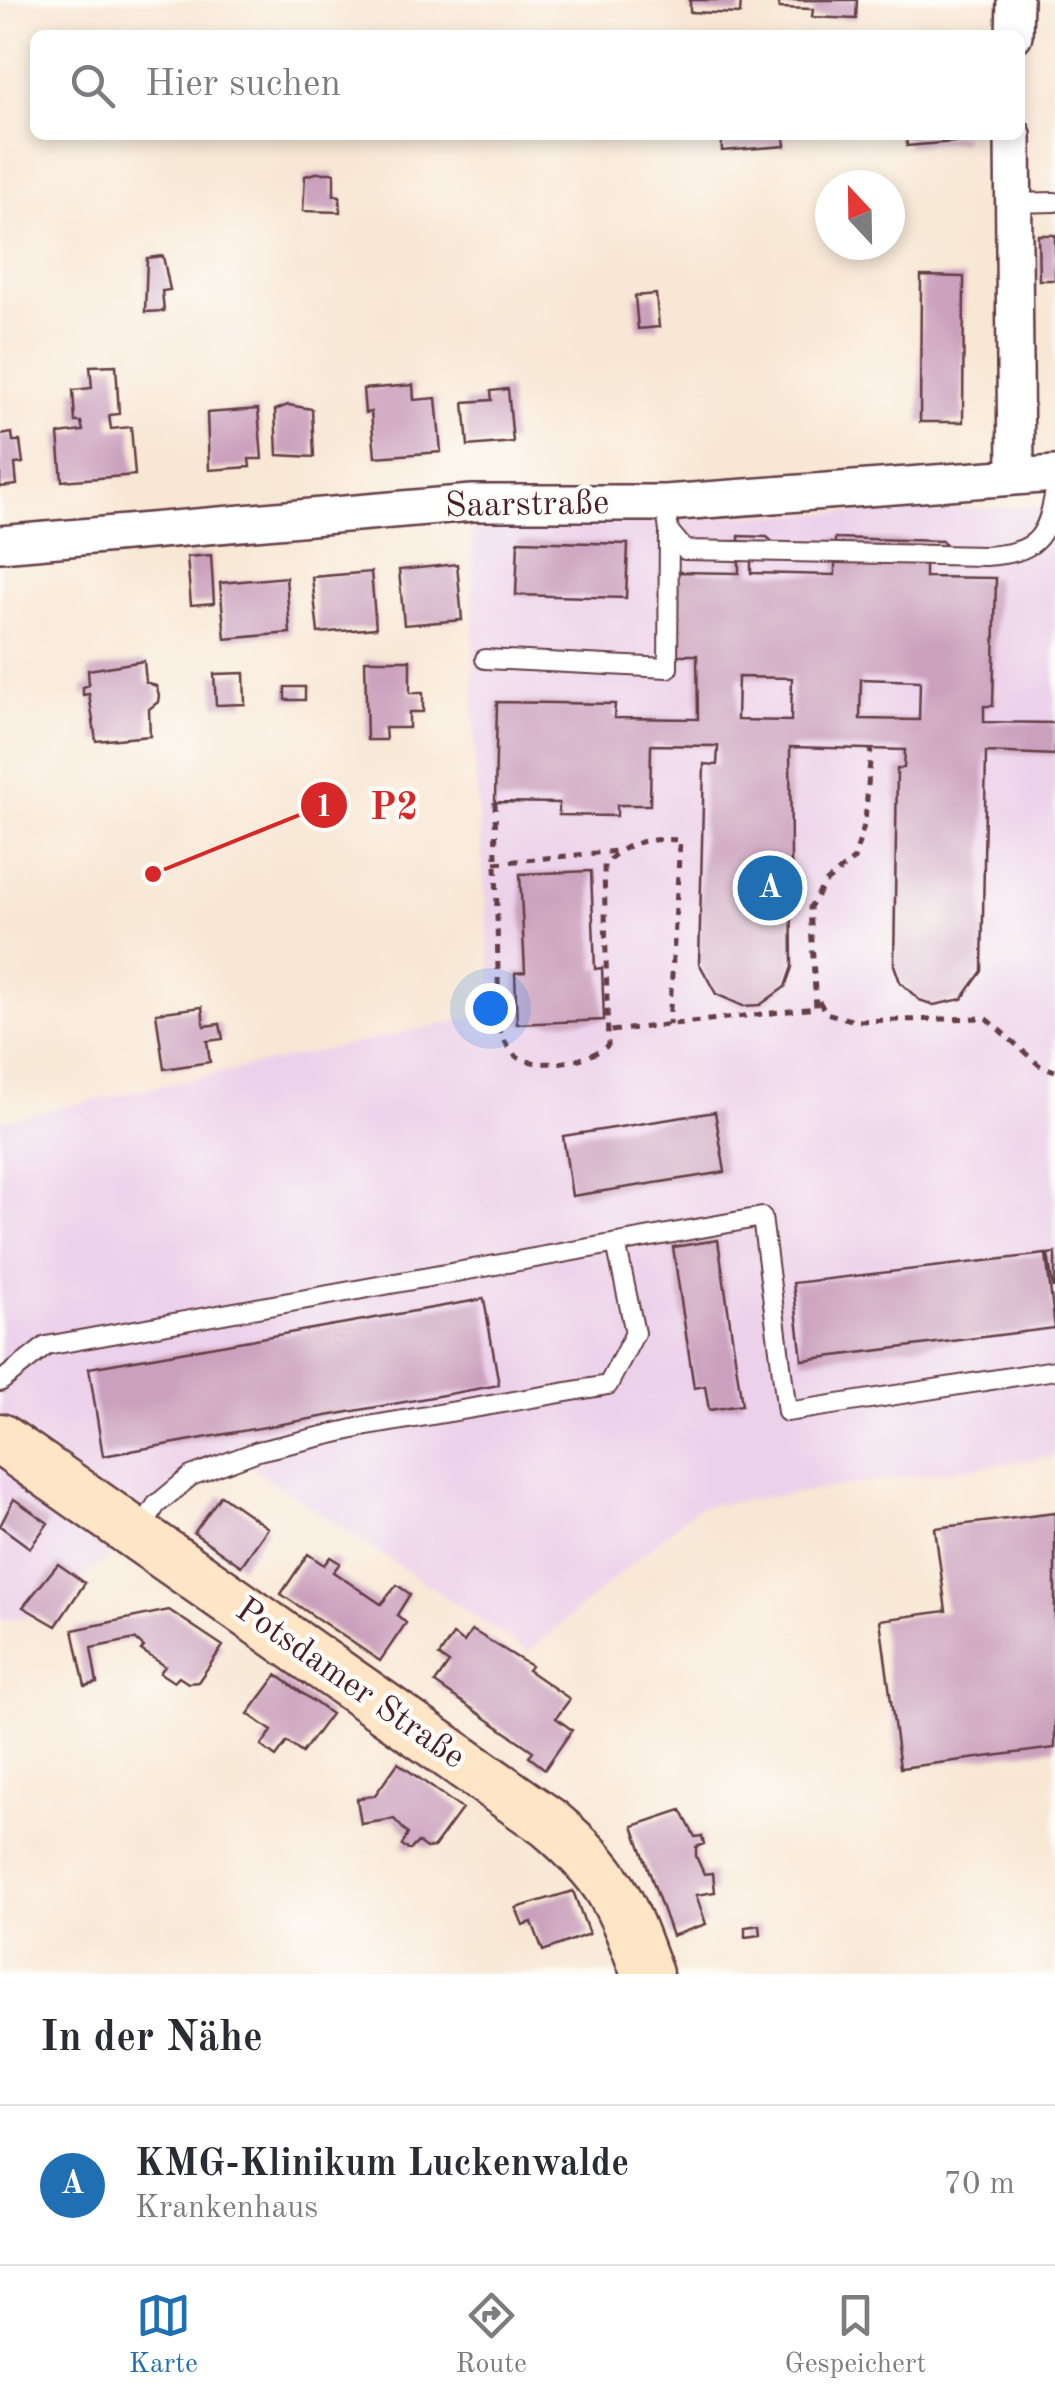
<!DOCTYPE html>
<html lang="de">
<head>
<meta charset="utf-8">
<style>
	:root { --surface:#fff; --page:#f2f2f3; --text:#2b2b33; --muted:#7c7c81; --line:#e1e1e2; --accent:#1f6fb2 }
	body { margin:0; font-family:"Old Standard TT",serif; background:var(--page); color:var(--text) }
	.compass { position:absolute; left:815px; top:170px; width:90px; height:90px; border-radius:50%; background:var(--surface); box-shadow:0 5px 15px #0003; rotate:338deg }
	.you { position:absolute; left:490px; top:1008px; width:35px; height:35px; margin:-25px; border:8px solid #fff; border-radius:50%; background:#1a73e8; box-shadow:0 0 0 15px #1a73e833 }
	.badge { display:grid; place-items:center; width:65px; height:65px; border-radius:50%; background:var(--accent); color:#fff; font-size:32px; font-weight:700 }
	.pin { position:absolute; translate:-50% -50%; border:5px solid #fff; box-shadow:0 2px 10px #0006 }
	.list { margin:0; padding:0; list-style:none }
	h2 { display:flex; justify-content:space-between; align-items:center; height:130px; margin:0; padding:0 40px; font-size:42px }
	h2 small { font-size:32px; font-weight:400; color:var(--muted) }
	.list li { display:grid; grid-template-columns:65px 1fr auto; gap:30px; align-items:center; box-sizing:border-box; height:160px; padding:0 40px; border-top:2px solid var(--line) }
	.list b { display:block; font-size:38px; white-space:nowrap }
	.list p { margin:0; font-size:32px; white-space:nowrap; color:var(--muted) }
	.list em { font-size:32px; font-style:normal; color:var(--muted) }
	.icon { flex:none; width:55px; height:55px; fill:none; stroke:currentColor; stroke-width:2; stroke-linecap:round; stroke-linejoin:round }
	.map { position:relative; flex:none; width:1055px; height:1974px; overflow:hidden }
	.search { position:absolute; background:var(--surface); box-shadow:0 5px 15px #0003; left:30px; right:30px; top:30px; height:110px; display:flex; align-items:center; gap:25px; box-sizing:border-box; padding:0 35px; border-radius:15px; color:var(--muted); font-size:38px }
	.sheet { height:290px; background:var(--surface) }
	nav { display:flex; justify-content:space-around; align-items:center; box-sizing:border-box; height:140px; border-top:2px solid var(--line); background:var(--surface); font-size:28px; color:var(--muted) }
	nav a { display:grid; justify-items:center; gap:5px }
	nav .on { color:var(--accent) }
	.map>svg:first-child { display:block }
	.built { fill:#ecd1ea }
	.building { fill:#cba0bd; fill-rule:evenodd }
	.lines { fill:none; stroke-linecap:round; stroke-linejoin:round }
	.lane-casing { stroke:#643d44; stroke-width:22 }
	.street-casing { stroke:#643d44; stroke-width:40 }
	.secondary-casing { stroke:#643d44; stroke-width:55 }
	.path { stroke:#643d44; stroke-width:5; stroke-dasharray:8 8; stroke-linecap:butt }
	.lane { stroke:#fff; stroke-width:18 }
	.street { stroke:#fff; stroke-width:35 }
	.secondary { stroke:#fde5c5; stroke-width:50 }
	.labels { text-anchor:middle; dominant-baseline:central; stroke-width:9; stroke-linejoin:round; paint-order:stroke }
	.street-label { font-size:35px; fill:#4a1f2b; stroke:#fdfcf7 }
	.leader { fill:none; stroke:#d62828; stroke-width:4 }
	.callout-dot { fill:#d62828; stroke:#fdfcf7; stroke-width:4 }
	.mark-label { font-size:30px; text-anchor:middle; font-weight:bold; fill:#fff }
	.callout-label { font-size:38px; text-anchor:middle; font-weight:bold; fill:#d62828; stroke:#fdfcf7; stroke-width:9; stroke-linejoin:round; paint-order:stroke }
</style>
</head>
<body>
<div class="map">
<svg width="1055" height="1974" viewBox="0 0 1055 1974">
	<rect width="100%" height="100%" fill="#fdfcf7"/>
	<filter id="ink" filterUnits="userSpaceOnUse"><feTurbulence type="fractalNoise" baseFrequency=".01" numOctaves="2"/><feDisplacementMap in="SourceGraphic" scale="20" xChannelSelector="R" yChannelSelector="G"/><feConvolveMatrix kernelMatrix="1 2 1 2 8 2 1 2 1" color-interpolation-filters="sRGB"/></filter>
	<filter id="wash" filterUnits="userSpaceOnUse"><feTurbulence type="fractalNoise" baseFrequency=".0048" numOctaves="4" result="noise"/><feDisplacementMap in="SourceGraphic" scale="40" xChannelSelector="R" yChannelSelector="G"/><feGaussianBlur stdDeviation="2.25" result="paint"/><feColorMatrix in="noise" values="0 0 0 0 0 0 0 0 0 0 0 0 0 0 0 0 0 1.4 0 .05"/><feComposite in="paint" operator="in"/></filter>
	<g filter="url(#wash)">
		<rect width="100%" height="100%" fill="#f8e7d4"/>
		<!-- built -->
		<path class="built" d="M1055 506V1456L698 1507 528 1652 238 1458 32 1616 0 1620V1121L494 1013 475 764 472 524Z"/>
		<g id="blocks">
			<!-- building -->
			<path class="building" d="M690 0H741L740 14 690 12Z
				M779 0H857L856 19 812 17 813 9 779 8Z
				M721 135H784L785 146 722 151Z
				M906 135H964V141L907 146Z
				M316 173H334V195L340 196V212L303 211 305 176Z
				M1038 235H1055V280H1039Z
				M163 256 170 290 162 291 164 311 145 312 147 258Z
				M921 276 964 277 963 422H920Z
				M656 294 659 327 638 329 635 296Z
				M116 365 119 414 109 415 111 429 131 427 135 475 62 481 58 434 83 431 81 422H75L73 390 92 388 90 366Z
				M413 385 414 400 436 398 441 452 375 457 371 412 365 413 363 389Z
				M508 389 513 442 468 446 464 402 492 400 491 391Z
				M288 405 312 409 314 457 277 455 275 410Z
				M258 409 262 459H249L250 467 209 470 207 413Z
				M12 433 13 441H20L23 463 15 464 17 485 0 487V435Z
				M739 536 767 537 776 545 751 553V573L835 575V538L942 541 950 550 925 557V577L996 578 993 706H984V722L1055 723V755L986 752 982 971 962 999 934 1005 919 1000 900 982 894 965 897 769 904 768 905 750 790 747 792 967 785 987 760 1005 743 1006 716 994 699 963 704 764 717 765 718 746 651 745 650 805H617V816L559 815V803L495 802 497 702 615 704 614 718 698 719 697 655H674L676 572 739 573ZM738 677 792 678 791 721 737 720ZM861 679 920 681 919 720 860 719Z
				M518 541 628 544 626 598 516 595Z
				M211 555 214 603 191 605 187 557Z
				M457 564 462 620 404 625 399 570Z
				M371 572 376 628 318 633 312 577Z
				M286 577 290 633 225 639 220 583Z
				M365 660H410V693H423V712H409V728H385L386 740H367Z
				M144 661 146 682 156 686 159 695 158 702 149 709 150 736 96 741 89 694 83 695V687L89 685 88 670Z
				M244 673 245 704 216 705 214 674Z
				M285 687H305V700H285Z
				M591 871 595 969 602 968 604 1020 517 1024 515 973 525 972 520 874Z
				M202 1007 204 1026 220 1024 223 1039 207 1041 210 1062 164 1069 156 1013Z
				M715 1112 725 1172 572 1196 563 1136Z
				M718 1240 742 1405 709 1410 705 1386 694 1388 673 1247Z
				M1055 1253V1287H1053L1048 1254Z
				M1046 1254 1055 1328 802 1360 793 1283Z
				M484 1299 499 1385 103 1456 89 1368Z
				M221 1495 268 1528 241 1566 194 1533Z
				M14 1499 48 1523 30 1548 0 1526Z
				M1055 1513V1748L900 1768 880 1620 946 1611 935 1528Z
				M308 1554 324 1565 330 1557 340 1563 333 1572 381 1604 397 1585 410 1594 397 1615 406 1623 380 1661 281 1594Z
				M58 1564 85 1583 56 1626 23 1607Z
				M169 1610 223 1646 198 1682 188 1683 179 1677 174 1682 160 1673 165 1666 141 1650 144 1647 135 1639 91 1648 97 1683 85 1686 73 1630Z
				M472 1630 531 1666 528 1670 570 1699 556 1718 572 1730 545 1769 529 1757 533 1751 435 1683 449 1663 439 1656 453 1635 464 1642Z
				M277 1675 331 1714 302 1753 287 1742 276 1757 261 1746 272 1731 248 1714Z
				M398 1763 462 1809 434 1847 426 1848 418 1842 410 1850 402 1845 408 1834 394 1819 361 1824 357 1799 375 1795Z
				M681 1810 695 1837 702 1836 704 1844 696 1847V1856L704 1874 713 1873 715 1892 696 1895 706 1924 672 1936 633 1826Z
				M573 1891 589 1934 543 1951 532 1922 523 1925 516 1908Z
				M760 1925 761 1935 745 1937V1927Z"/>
		</g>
	</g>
	<g filter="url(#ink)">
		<use href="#blocks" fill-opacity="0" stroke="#643d44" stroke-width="2.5"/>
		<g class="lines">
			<!-- lane casing -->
			<g class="lane-casing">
				<path id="lane" d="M1013 203 1055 202
					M665 503 669 531 685 550 985 556C1035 553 1047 540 1055 490
					M485 659 668 668 669 531
					M0 1382 46 1346 762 1217 787 1412 1055 1370
					M140 1531 156 1505 191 1476 258 1451 362 1427 608 1385 635 1333 616 1243"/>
			</g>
			<!-- street casing -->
			<g class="street-casing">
				<path id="street" d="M1014 35 1015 0
					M1013 135 1016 474
					M0 544 472 503H665L1055 474"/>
			</g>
			<!-- secondary casing -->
			<g class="secondary-casing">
				<path id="secondary" d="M0 1439 549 1823C610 1875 620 1899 647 1974"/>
			</g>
			<!-- path -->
			<path class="path" d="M495 802 499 1029C505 1040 510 1056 523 1060 549 1068 589 1061 608 1045L604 865C626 841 648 838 680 840L669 1025
				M495 863 617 851
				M819 1001 826 1013 855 1021 986 1018 1039 1065 1055 1071
				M611 1031 816 1008 810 907 825 883 854 859 865 822 871 749"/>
			<!-- lane -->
			<use href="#lane" class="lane"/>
			<!-- street -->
			<use href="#street" class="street"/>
			<!-- secondary -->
			<use href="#secondary" class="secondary"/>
		</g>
	</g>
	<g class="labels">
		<!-- street labels -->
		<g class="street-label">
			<text transform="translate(527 505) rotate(-1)">Saarstraße</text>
			<text transform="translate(350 1684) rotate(35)">Potsdamer Straße</text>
		</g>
	</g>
	<!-- callouts -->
	<path class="leader" d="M153 874L324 805"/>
	<g class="callout-dot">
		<circle cx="153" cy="874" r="10"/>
		<circle cx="324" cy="805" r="25"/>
	</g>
	<g class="mark-label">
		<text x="324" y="816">1</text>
	</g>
	<g class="callout-label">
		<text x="394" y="819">P2</text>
	</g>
</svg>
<svg class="compass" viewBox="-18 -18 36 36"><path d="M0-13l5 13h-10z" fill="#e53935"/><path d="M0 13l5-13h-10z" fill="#7c7c81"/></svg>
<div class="you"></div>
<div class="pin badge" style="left:770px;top:888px">A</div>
<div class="search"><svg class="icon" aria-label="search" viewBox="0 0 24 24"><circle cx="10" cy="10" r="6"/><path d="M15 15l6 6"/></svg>Hier suchen</div>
</div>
<section class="sheet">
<h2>In der Nähe<small></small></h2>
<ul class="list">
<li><span class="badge">A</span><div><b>KMG-Klinikum Luckenwalde</b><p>Krankenhaus</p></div><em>70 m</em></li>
</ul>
</section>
<nav>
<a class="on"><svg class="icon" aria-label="map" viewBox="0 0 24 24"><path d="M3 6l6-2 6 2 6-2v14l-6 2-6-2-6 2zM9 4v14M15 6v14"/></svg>Karte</a>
<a><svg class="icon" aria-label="directions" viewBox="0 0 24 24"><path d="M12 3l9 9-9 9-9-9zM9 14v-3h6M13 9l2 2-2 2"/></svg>Route</a>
<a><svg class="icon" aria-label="saved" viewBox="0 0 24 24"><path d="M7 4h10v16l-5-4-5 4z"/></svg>Gespeichert</a>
</nav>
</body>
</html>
